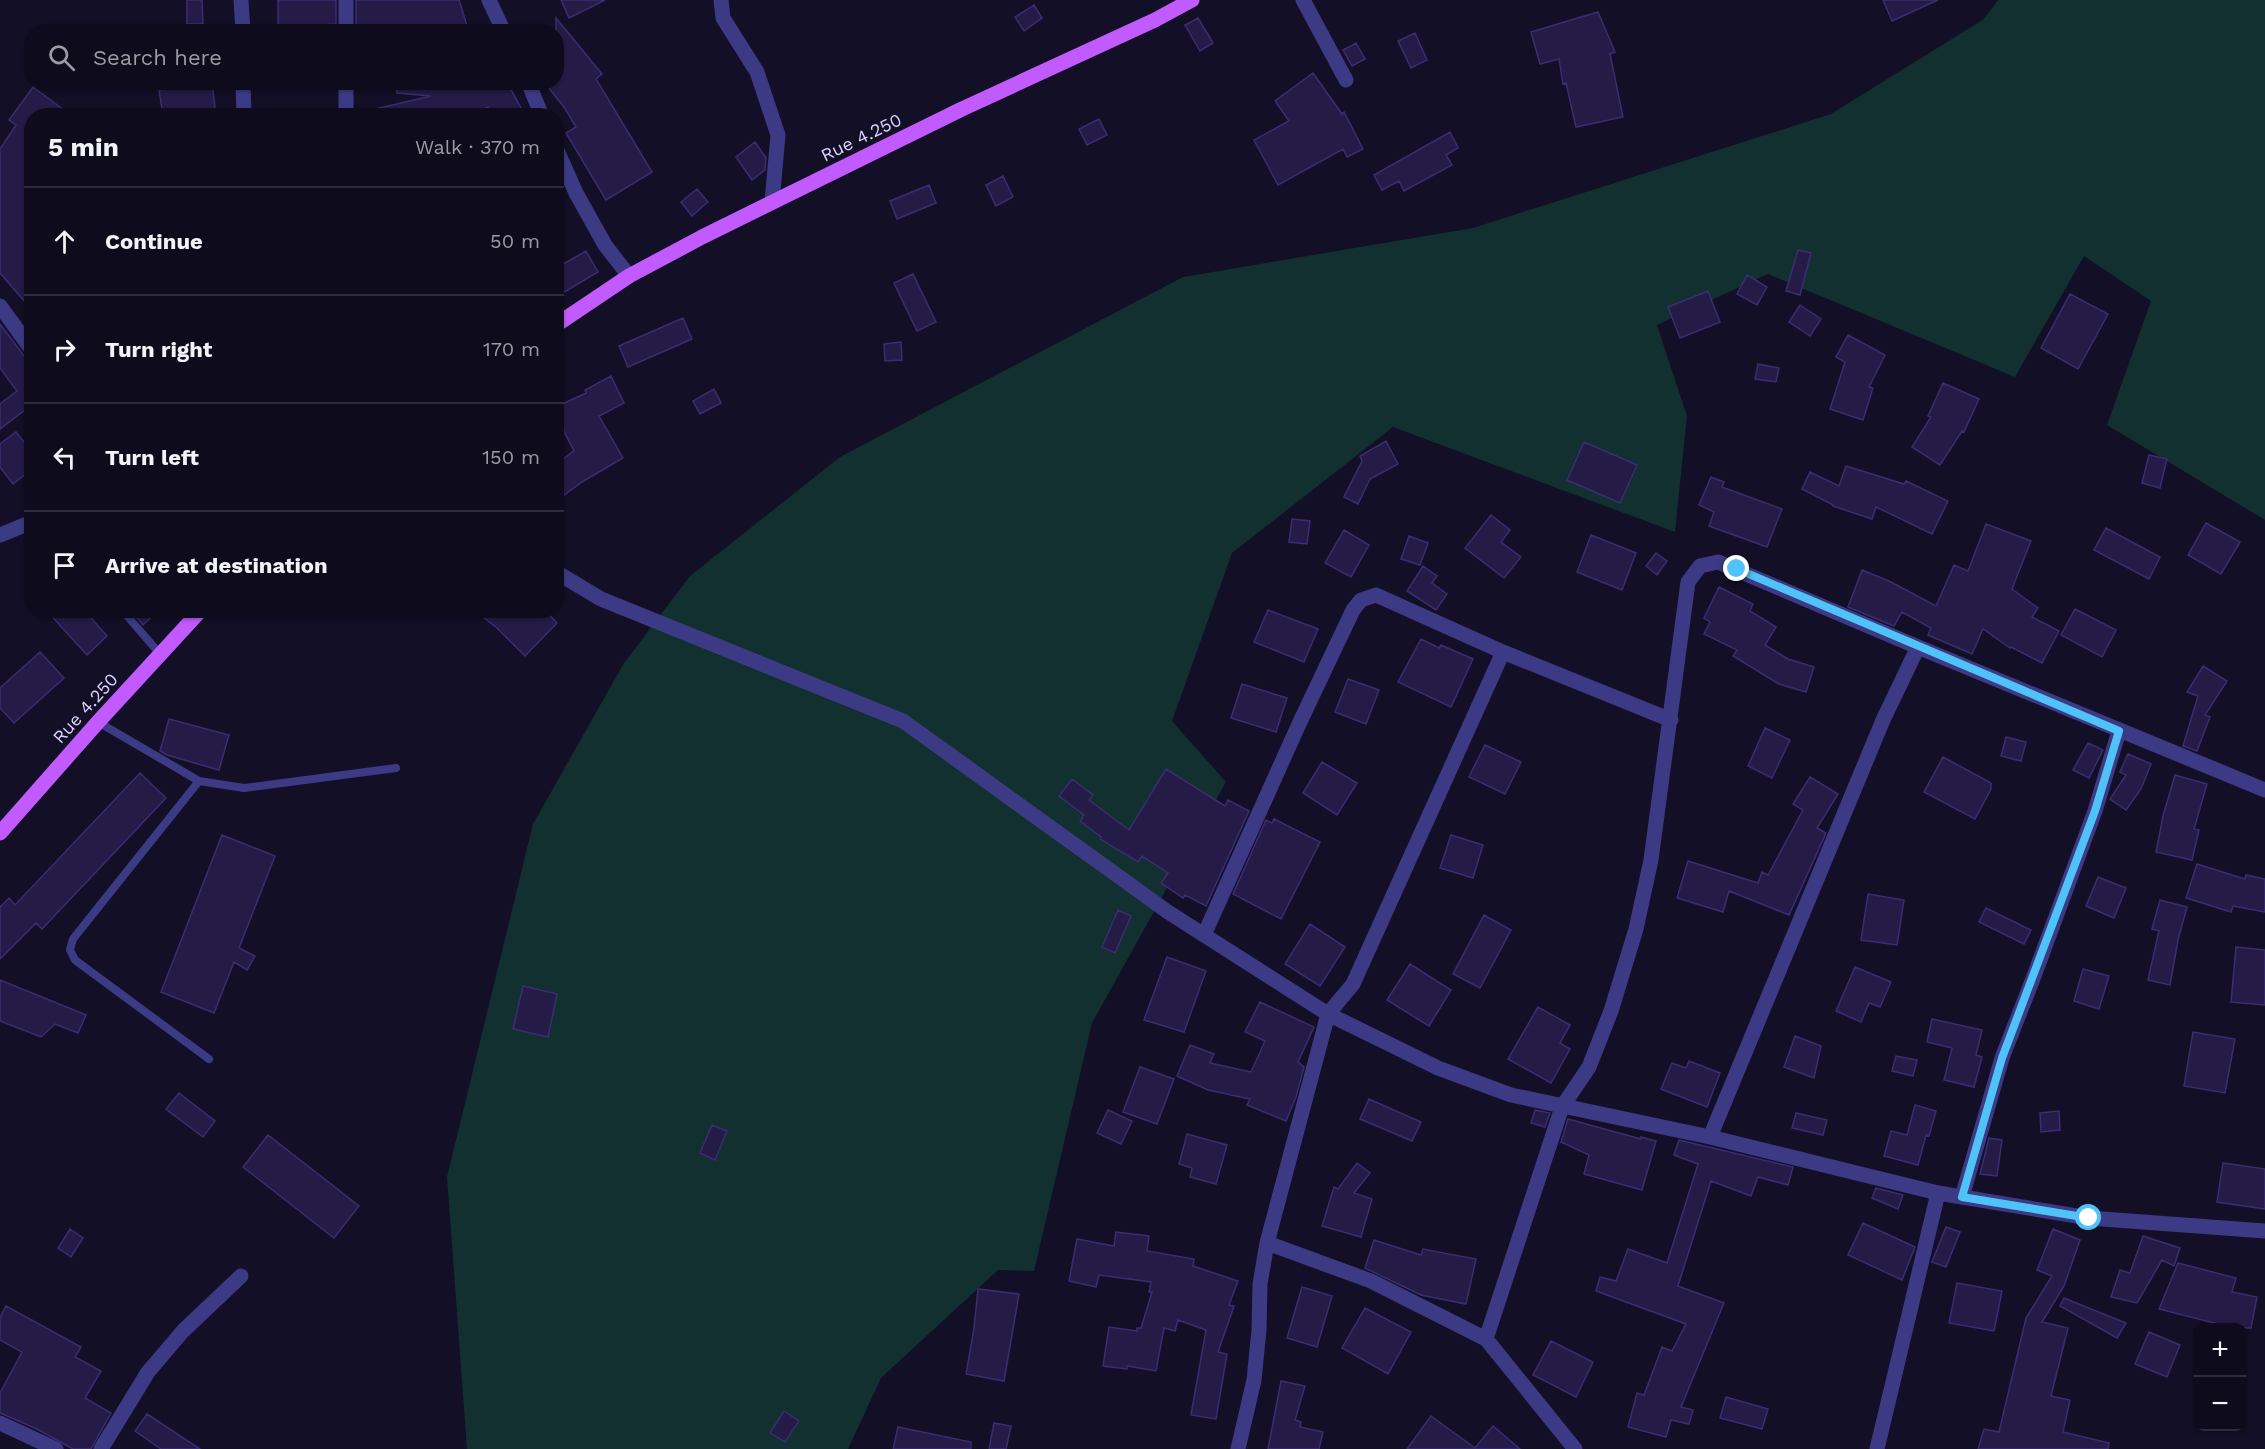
<!DOCTYPE html>
<html lang="en">
<head>
<meta charset="utf-8">
<style>
	:root { --surface:#0e0b1c; --page:#171425; --text:#f1f3f6; --muted:#9b9ba3; --line:#2e2b3b }
	body { margin:0; font-family:"Work Sans",sans-serif; background:var(--page); color:var(--text) }
	.controls { position:absolute; right:18px; bottom:18px; display:grid; overflow:hidden; border-radius:12px; box-shadow:0 2px 4px #0004 }
	.controls button { width:54px; height:54px; display:grid; place-items:center; padding:0; border:0; border-bottom:2px solid var(--line); background:var(--surface); color:var(--text); font:30px sans-serif }
	.stop { position:absolute; width:18px; height:18px; margin:-14px; border:4px solid #4fc3f7; border-radius:50%; background:#fff }
	.stop.end { background:#4fc3f7; border-color:#fff; box-shadow:0 2px 6px #0008 }
	.list { margin:0; padding:0; list-style:none }
	h2 { display:flex; justify-content:space-between; align-items:center; height:78px; margin:0; padding:0 24px; font-size:26px }
	h2 small { font-size:20px; font-weight:400; color:var(--muted) }
	.list li { display:grid; grid-template-columns:39px 1fr auto; gap:18px; align-items:center; box-sizing:border-box; height:108px; padding:0 24px; border-top:2px solid var(--line) }
	.list b { display:block; font-size:22px; white-space:nowrap }
	.list em { font-size:20px; font-style:normal; color:var(--muted) }
	.icon { flex:none; width:33px; height:33px; fill:none; stroke:currentColor; stroke-width:2; stroke-linecap:round; stroke-linejoin:round }
	.map { position:relative; flex:none; width:2265px; height:1449px; overflow:hidden }
	.search { position:absolute; background:var(--surface); box-shadow:0 2px 4px #0004; left:24px; top:24px; width:540px; height:66px; display:flex; align-items:center; gap:15px; box-sizing:border-box; padding:0 21px; border-radius:24px; color:var(--muted); font-size:22px }
	.panel { position:absolute; background:var(--surface); box-shadow:0 2px 4px #0004; left:24px; top:108px; width:540px; height:510px; border-radius:24px }
	.map>svg:first-child { display:block }
	.green { fill:#12302f }
	.building { fill:#241b47; stroke:#3b2d73; stroke-width:1.5 }
	.lines { fill:none; stroke-linecap:round; stroke-linejoin:round }
	.service { stroke:#3d3a85; stroke-width:8 }
	.minor { stroke:#3d3a85; stroke-width:15 }
	.primary { stroke:#c25bff; stroke-width:15 }
	.route { stroke:#4fc3f7; stroke-width:8 }
	.labels { text-anchor:middle; dominant-baseline:central; stroke-width:5; stroke-linejoin:round; paint-order:stroke }
	.street-label { font-size:18px; fill:#d9d4ff; stroke:#130f26 }
</style>
</head>
<body>
<div class="map">
<svg width="2265" height="1449" viewBox="0 0 2265 1449">
	<rect width="100%" height="100%" fill="#130f26"/>
	<!-- green -->
	<path class="green" d="M1998 0H2265V520L2107 425 2151 301 2084 256 2015 377 1768 274 1657 325 1687 416 1675 532 1393 427 1232 553 1172 721 1226 782 1092 1023 1034 1271 998 1270 881 1378 848 1449H467L447 1177 533 824 624 663 690 576 840 457 1183 277 1473 228 1831 114 1984 19Z"/>
	<!-- building -->
	<path class="building" d="M187 0H202L203 24H187Z
		M278 0H336V24L278 28Z
		M356 0H459L469 32H435L434 26 390 32H356Z
		M561 0H605L569 18Z
		M1883 0H1938L1892 21Z
		M1034 5 1042 18 1024 31 1015 17Z
		M1598 12 1615 52 1610 54 1623 117 1576 127 1566 83 1563 84 1559 59 1540 64 1531 32Z
		M556 18 602 74 596 79 652 172 606 200 566 133 576 127 564 107 544 82H556Z
		M1198 18 1213 43 1200 51 1185 25Z
		M1415 33 1427 60 1411 68 1398 41Z
		M1356 43 1365 59 1352 66 1343 50Z
		M1313 73 1342 114 1344 112 1363 149 1347 157 1343 149 1278 185 1254 140 1289 121 1275 101Z
		M212 82 216 116H163L159 90Z
		M397 82H507L521 108 508 116H492L488 107 467 116H376L375 109 431 96 397 93Z
		M33 87 72 116H32V310L0 273V149L16 125 9 120Z
		M1099 119 1107 135 1087 145 1079 129Z
		M1450 132 1458 148 1446 155 1452 165 1404 191 1399 181 1382 190 1374 175Z
		M755 142 766 158 765 170 752 180 736 157Z
		M1003 176 1013 197 996 206 986 185Z
		M929 185 936 203 897 219 890 201Z
		M697 189 708 202 692 216 681 202Z
		M1798 250 1811 253 1800 295 1786 291Z
		M586 251 598 272 556 297V268Z
		M913 274 936 322 917 331 894 283Z
		M1747 275 1767 287 1757 305 1737 294Z
		M1708 291 1720 322 1680 338 1668 307Z
		M2070 294 2108 314 2078 369 2041 348Z
		M1800 305 1821 319 1810 336 1789 322Z
		M683 318 692 339 628 367 619 346Z
		M0 324 24 356 32 360V411L29 407 0 429V404L17 391 0 368Z
		M1848 335 1885 355 1869 387 1873 388 1863 420 1830 409 1845 362 1836 357Z
		M901 342 902 360 885 361 884 344Z
		M1758 364 1779 368 1776 382 1755 379Z
		M611 376 624 403 599 416 623 458 582 482 556 501V464L574 451 556 416V407L586 393 585 390Z
		M1943 383 1979 399 1964 432 1962 431 1940 465 1912 447 1931 417 1928 416Z
		M714 389 721 403 700 414 693 401Z
		M16 432 32 452V469L13 484 0 467V444Z
		M1386 441 1398 464 1370 479 1358 504 1344 497 1362 461 1360 456Z
		M1584 442 1637 465 1620 503 1567 480Z
		M2149 455 2167 459 2160 488 2142 483Z
		M1846 466 1904 484 1906 481 1948 501 1932 534 1876 507 1872 519 1833 506V505L1802 489 1810 472 1839 486Z
		M1711 477 1724 482 1722 487 1782 509 1767 547 1709 526 1714 512 1699 505Z
		M1491 515 1510 530 1501 542 1521 557 1504 578 1465 548Z
		M1292 519 1310 521 1307 544 1289 542Z
		M2206 523 2240 542 2221 574 2188 555Z
		M1986 524 2031 541 2012 589 2038 608 2032 617 2059 631 2042 663 2011 647 2010 648 1983 629 1972 654 1928 635 1931 628 1902 612 1894 626 1848 607 1862 570 1889 581 1936 606 1954 565 1968 571Z
		M2106 528 2160 557 2149 579 2094 550Z
		M1344 530 1369 545 1351 577 1325 563Z
		M1591 535 1636 553 1622 590 1577 572Z
		M1409 536 1428 543 1420 565 1401 559Z
		M1656 553 1667 561 1657 575 1646 566Z
		M1423 566 1437 576 1432 583 1447 594 1436 610 1407 591Z
		M1719 587 1753 604 1750 611 1776 627 1765 645 1788 659 1814 667 1806 692 1779 684 1733 656 1737 650 1704 634 1710 622 1704 618Z
		M2075 609 2116 630 2102 657 2061 635Z
		M46 610H84L107 636 87 655Z
		M131 610H159L143 625Z
		M474 610H545L557 623 525 656 497 628Z
		M1268 610 1318 629 1304 662 1254 642Z
		M1421 639 1439 648 1441 645 1473 659 1451 707 1398 682Z
		M40 652 64 678 14 723 0 708V688Z
		M2203 666 2227 681 2205 715 2210 717 2197 751 2183 746 2198 696 2187 692Z
		M1348 679 1379 690 1366 724 1335 712Z
		M1242 684 1287 698 1276 732 1231 718Z
		M169 719 229 735 219 770 167 755 160 751Z
		M1765 728 1790 740 1772 778 1748 766Z
		M2006 737 2026 742 2021 761 2001 756Z
		M2088 743 2103 750 2089 778 2073 770Z
		M1485 745 1521 762 1505 794 1469 777Z
		M2128 754 2151 764 2141 789 2126 810 2110 799 2126 775 2120 772Z
		M1943 757 1991 783V789L1975 819 1924 792Z
		M1322 762 1357 783 1337 815 1303 793Z
		M1166 769 1225 806 1228 800 1249 811 1206 906 1185 895 1183 898 1161 883 1168 873 1142 856 1138 862 1100 839 1101 837 1080 821 1084 815 1059 796 1072 779 1093 795 1089 800 1129 830Z
		M140 773 166 798 42 929 36 923 0 959V907L9 898 15 905Z
		M2175 775 2207 784 2194 829 2199 830 2192 860 2156 852 2163 816Z
		M1810 777 1838 794 1817 828 1826 833 1789 915 1729 891 1723 912 1677 898 1688 861 1758 883 1762 872 1768 875 1803 810 1793 804Z
		M1274 819 1320 842 1281 919 1233 894 1266 820 1272 823Z
		M222 835 275 856 239 948 255 956 247 970 234 962 214 1013 161 992Z
		M1451 835 1483 845 1473 878 1440 868Z
		M2197 864 2245 879 2246 875 2265 879V912L2233 906 2231 912 2186 898Z
		M2098 877 2126 888 2114 918 2086 906Z
		M1868 894 1904 900 1897 945 1861 940Z
		M2160 900 2187 907 2178 940 2170 985 2148 980 2159 931 2152 929Z
		M1986 908 2031 930 2024 944 1979 922Z
		M1118 910 1131 916 1115 953 1102 947Z
		M1484 915 1511 930 1480 988 1453 974Z
		M1310 924 1345 947 1320 986 1285 964Z
		M2236 947 2265 950V1005L2231 1002Z
		M1167 957 1206 971 1184 1032 1144 1020Z
		M1410 964 1451 990 1429 1026 1387 1000Z
		M1855 967 1891 982 1880 1007 1869 1003 1861 1022 1836 1011Z
		M2083 969 2109 976 2099 1009 2074 1001Z
		M0 980 86 1015 78 1033 55 1024 41 1037 0 1021Z
		M523 986 557 994 548 1037 513 1029Z
		M1260 1002 1314 1027 1298 1062 1304 1067 1296 1097 1286 1121 1247 1105 1250 1099 1208 1090 1177 1076 1190 1045 1214 1054 1210 1063 1251 1072 1265 1041 1245 1032Z
		M1538 1007 1570 1025 1560 1043 1570 1049 1551 1083 1508 1059Z
		M1932 1019 1982 1030 1976 1055 1982 1057 1974 1087 1944 1080 1952 1048 1927 1042Z
		M2193 1032 2235 1039 2225 1093 2184 1086Z
		M1795 1036 1821 1046 1814 1078 1784 1067Z
		M1896 1056 1917 1060 1913 1076 1892 1071Z
		M1689 1061 1720 1073 1707 1107 1661 1089 1672 1063 1686 1068Z
		M1140 1067 1174 1079 1157 1124 1123 1112Z
		M179 1093 215 1121 203 1137 166 1109Z
		M1369 1099 1421 1122 1412 1141 1360 1119Z
		M1915 1105 1936 1111 1929 1136 1926 1135 1918 1165 1884 1156 1891 1131 1907 1135Z
		M1108 1110 1132 1121 1121 1144 1097 1133Z
		M1535 1110 1550 1113 1545 1127 1531 1123Z
		M2059 1111 2060 1130 2041 1132 2040 1113Z
		M1796 1113 1827 1120 1823 1135 1792 1128Z
		M1568 1119 1641 1139V1137L1656 1141 1642 1190 1584 1174 1589 1155 1561 1142Z
		M712 1125 727 1131 715 1160 700 1153Z
		M1187 1134 1227 1145 1216 1184 1190 1177 1192 1168 1179 1164Z
		M268 1135 359 1206 334 1238 243 1167Z
		M1989 1138 2002 1140 1997 1176 1980 1174Z
		M1679 1140 1793 1167 1788 1185 1758 1177 1751 1196 1711 1181 1678 1286 1724 1303 1681 1407 1693 1410 1689 1424 1671 1420 1666 1437 1628 1427 1637 1393 1644 1395 1662 1347 1672 1351 1686 1324 1596 1291 1600 1277 1616 1281 1628 1249 1667 1263 1698 1164 1674 1155Z
		M1357 1163 1370 1173 1354 1193 1372 1199 1361 1237 1322 1226 1334 1187 1338 1189Z
		M2223 1163 2265 1169V1209L2217 1202Z
		M1876 1188 1903 1195 1898 1209 1872 1198Z
		M1863 1223 1915 1247 1902 1280 1848 1255Z
		M1946 1227 1960 1232 1946 1267 1932 1262Z
		M70 1229 83 1238 71 1257 58 1248Z
		M2053 1229 2080 1240 2064 1286 2042 1322 2068 1328 2051 1396 2070 1400 2063 1432 2109 1443 2108 1449H1978L1984 1429 1999 1432 2026 1318 2052 1276 2037 1270Z
		M1116 1232 1149 1236 1147 1251 1194 1259 1193 1266 1238 1281 1229 1305 1234 1306 1218 1352 1227 1354 1216 1419 1191 1415 1206 1330 1178 1320 1175 1331 1164 1328 1156 1371 1127 1366V1369L1103 1366 1109 1327 1137 1331V1328H1141L1152 1292H1149L1151 1282 1099 1275 1096 1287 1069 1281 1077 1239 1114 1246Z
		M2143 1236 2180 1248 2174 1266 2162 1260 2137 1303 2111 1297 2120 1270 2130 1273Z
		M1374 1240 1421 1255 1423 1249 1476 1259 1466 1304 1421 1295 1365 1268Z
		M2178 1263 2236 1278 2232 1292 2257 1297 2251 1328H2234L2159 1309Z
		M1957 1283 2002 1291 1994 1331 1949 1323Z
		M1302 1287 1332 1296 1317 1347 1287 1338Z
		M978 1289 1019 1294 1004 1381 966 1374 974 1328Z
		M2064 1298 2126 1323 2117 1338 2060 1306Z
		M6 1306 81 1347 75 1357 101 1371 85 1398 111 1413 91 1449H73L37 1429 0 1413V1393L22 1352 0 1340V1318Z
		M1365 1308 1411 1332 1388 1374 1342 1348Z
		M2149 1332 2180 1345 2167 1377 2135 1364Z
		M1551 1341 1593 1362 1576 1397 1533 1375Z
		M1281 1381 1305 1386 1295 1420 1301 1422 1300 1427 1323 1432 1319 1449H1268Z
		M1726 1397 1768 1409 1762 1429 1720 1418Z
		M784 1411 799 1421 785 1442 770 1433Z
		M147 1414 200 1449H161L135 1431Z
		M1431 1416 1475 1448 1493 1426 1520 1449H1407Z
		M994 1423 1011 1426 1006 1449H989Z
		M898 1427 971 1442V1449H893Z"/>
	<g class="lines">
		<!-- service -->
		<path class="service" d="M122 610 160 654
			M98 722 199 781 244 788 396 768
			M199 781 73 939 70 950 75 960 209 1059"/>
		<!-- minor -->
		<path class="minor" d="M241 0 243 32
			M489 0 504 32
			M721 0 723 18 757 72 778 135 772 202
			M1303 0 1346 80
			M346 32V0
			M243 82 244 116
			M528 82 542 116
			M346 116V82
			M556 148 576 193 605 245 629 276
			M0 306 32 350
			M0 535 32 522
			M556 572 601 599 903 721 1168 912 1328 1014 1438 1068 1511 1095 1710 1137 1938 1193 2089 1218 2265 1231
			M1918 647 2265 790
			M1204 935 1299 724 1353 610 1361 600 1376 595 1503 652 1671 720
			M1962 1197 2002 1058 2034 976 2095 811 2119 731
			M1267 1243 1371 1281 1486 1339
			M0 1423 56 1449
			M101 1449 148 1372 183 1331 241 1276
			M1238 1449 1254 1380 1259 1330 1260 1284 1267 1243 1328 1014 1353 984 1503 652
			M1575 1449 1486 1339 1562 1107 1589 1067 1611 1011 1636 929 1651 860 1688 582 1700 566 1718 562 1918 647 1883 720 1710 1137
			M1877 1449 1938 1193"/>
		<!-- primary -->
		<path class="primary" d="M556 325 629 276 702 237 962 109 1155 20 1192 0
			M0 833 98 722 201 610"/>
	</g>
	<g class="lines">
		<!-- route -->
		<path class="route" d="M1737 569 2119 731 2095 811 2002 1058 1962 1197 2089 1218"/>
	</g>
	<g class="labels">
		<!-- street labels -->
		<g class="street-label">
			<text transform="translate(861 137) rotate(-26)">Rue 4.250</text>
			<text transform="translate(85 708) rotate(-48)">Rue 4.250</text>
		</g>
	</g>
</svg>
<div class="controls">
<button>+</button>
<button>−</button>
</div>
<div class="stop" style="left:2089px;top:1218px"></div>
<div class="stop end" style="left:1737px;top:569px"></div>
<div class="search"><svg class="icon" aria-label="search" viewBox="0 0 24 24"><circle cx="10" cy="10" r="6"/><path d="M15 15l6 6"/></svg>Search here</div>
<section class="panel">
<h2>5 min<small>Walk · 370 m</small></h2>
<ul class="list">
<li><svg class="icon" aria-label="ahead" viewBox="0 0 24 24"><path d="M12 20V5M6 11l6-6 6 6"/></svg><div><b>Continue</b></div><em>50 m</em></li>
<li><svg class="icon" aria-label="right" viewBox="0 0 24 24"><path d="M7 20v-9h11M14 6l5 5-5 5"/></svg><div><b>Turn right</b></div><em>170 m</em></li>
<li><svg class="icon" aria-label="left" viewBox="0 0 24 24"><path d="M17 20v-9H6M10 6l-5 5 5 5"/></svg><div><b>Turn left</b></div><em>150 m</em></li>
<li><svg class="icon" aria-label="arrive" viewBox="0 0 24 24"><path d="M6 21V4h12l-3 4 3 4H6"/></svg><div><b>Arrive at destination</b></div></li>
</ul>
</section>
</div>
</body>
</html>
